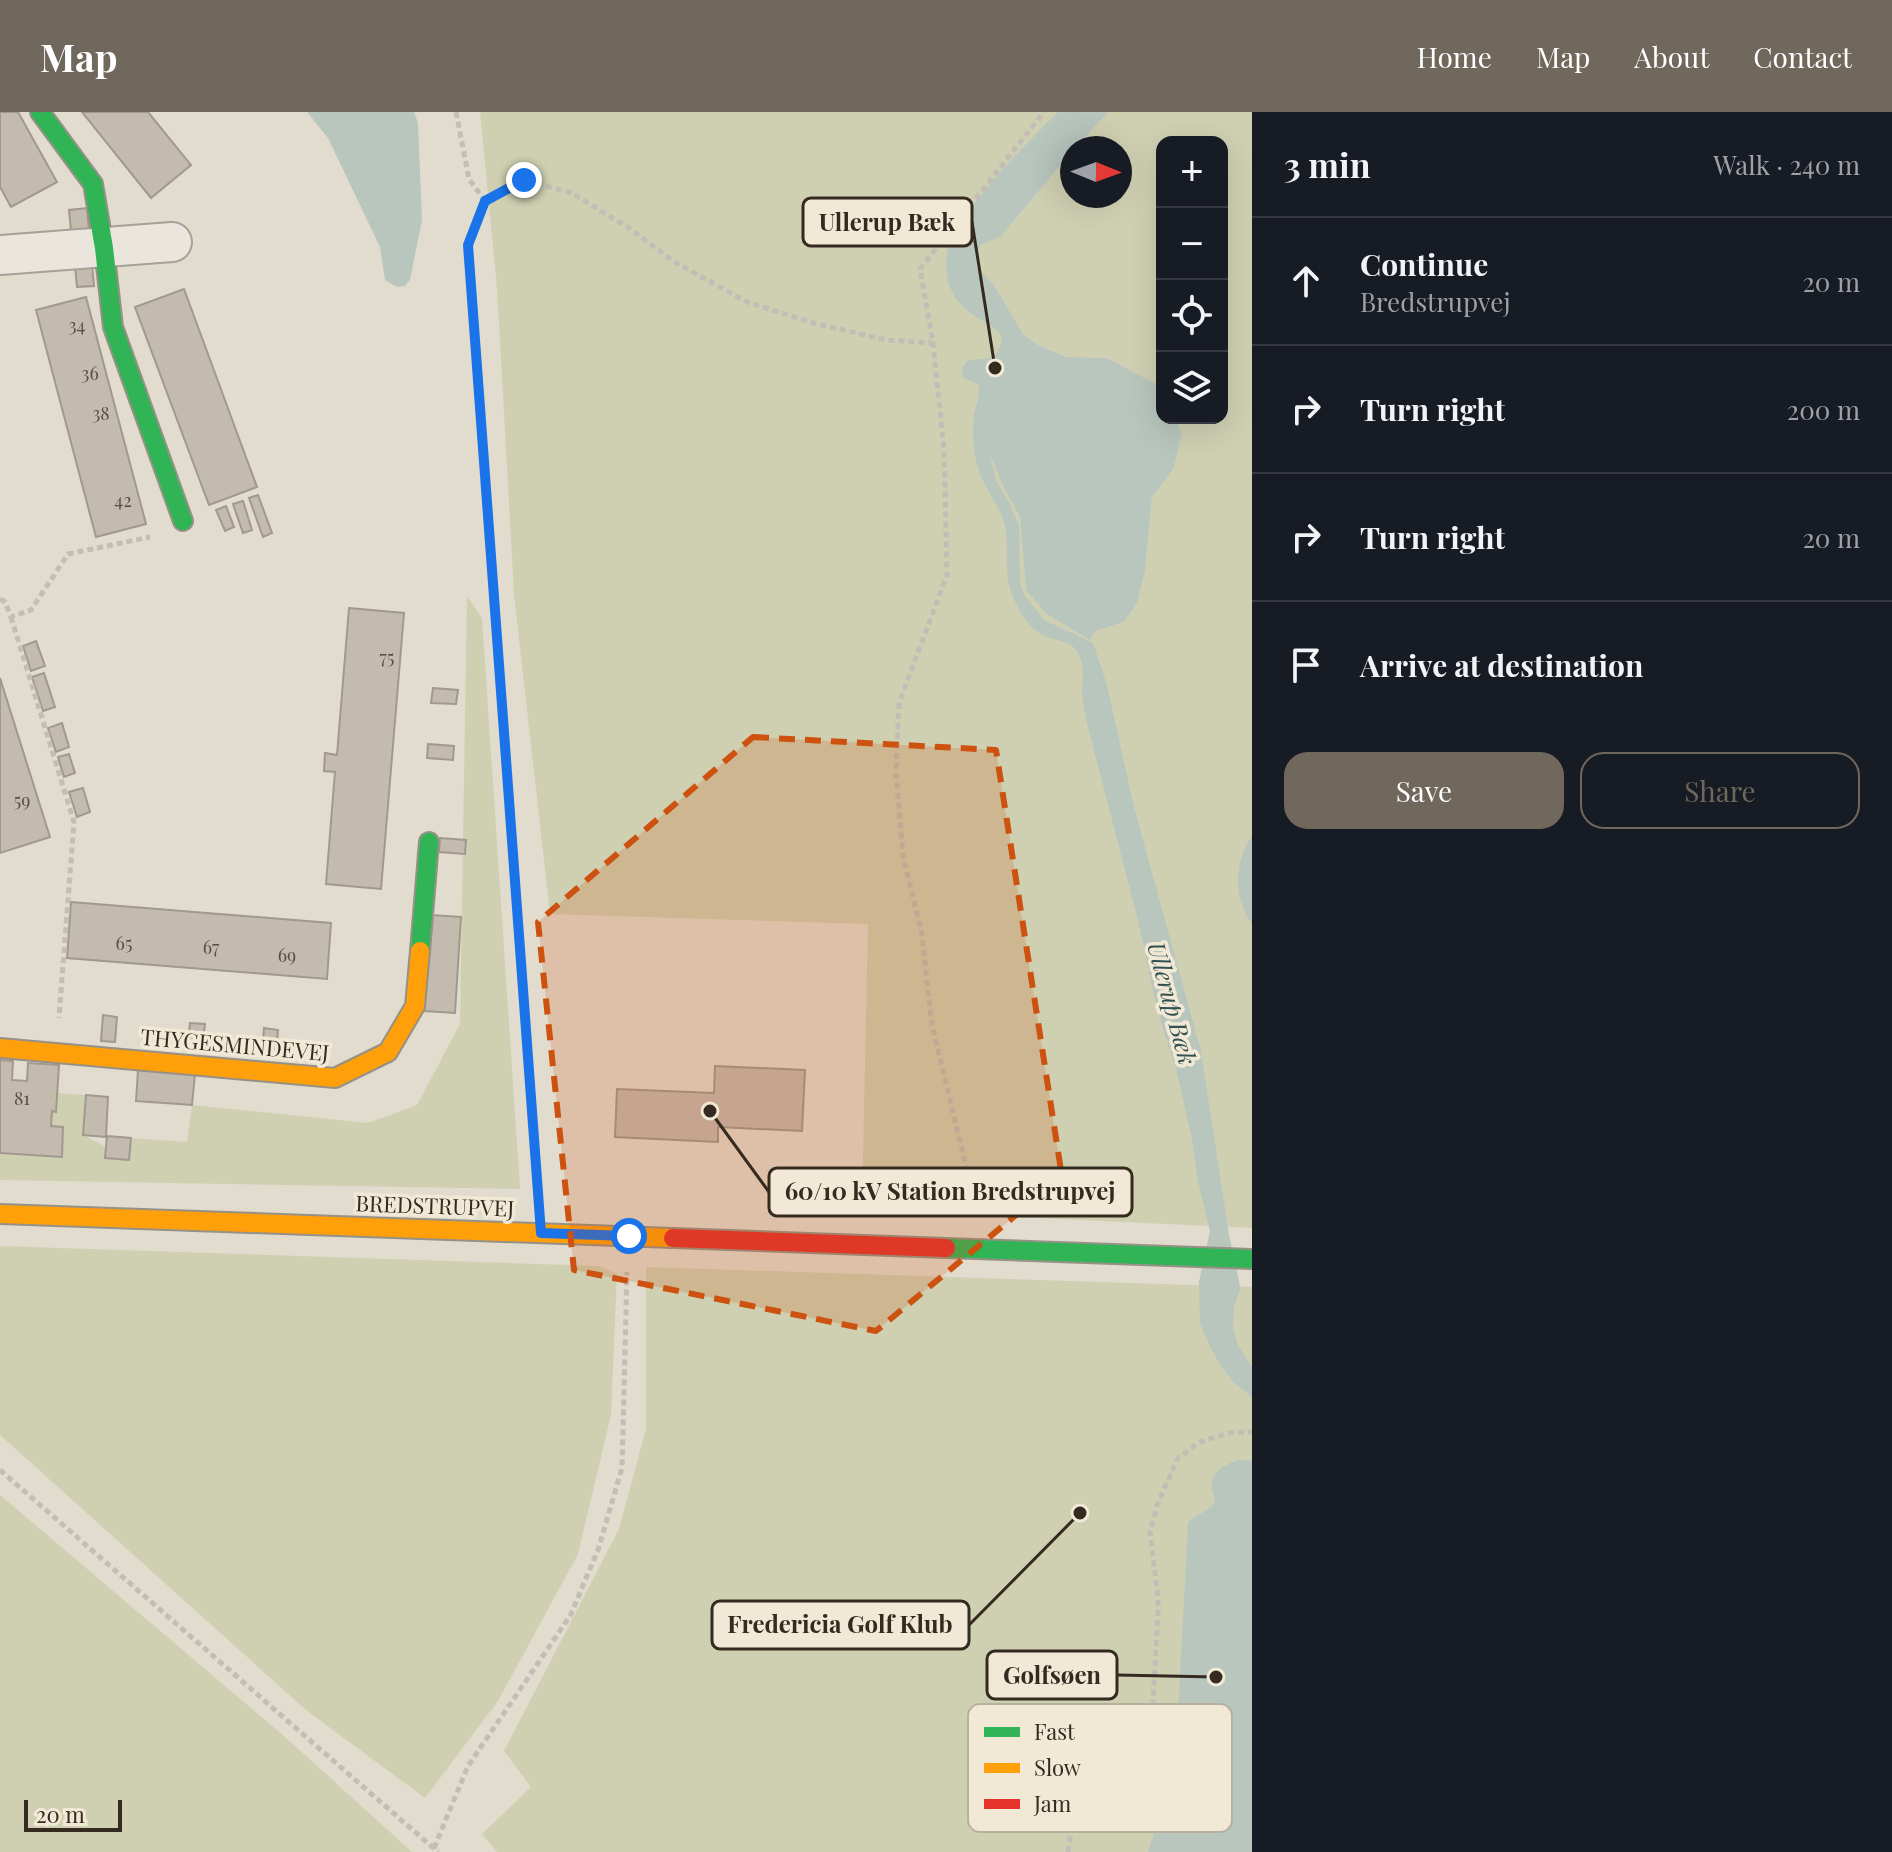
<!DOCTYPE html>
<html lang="en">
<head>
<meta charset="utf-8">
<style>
	:root { --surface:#171b24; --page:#242831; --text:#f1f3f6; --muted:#9ea1a6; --line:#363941; --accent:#71685d }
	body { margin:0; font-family:"Playfair Display",serif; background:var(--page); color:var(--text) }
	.controls { position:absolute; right:24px; top:24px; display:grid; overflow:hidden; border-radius:16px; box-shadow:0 8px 32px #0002 }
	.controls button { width:72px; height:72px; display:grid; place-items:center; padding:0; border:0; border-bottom:2px solid var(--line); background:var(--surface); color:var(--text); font:40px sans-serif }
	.compass { position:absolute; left:1060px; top:24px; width:72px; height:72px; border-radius:50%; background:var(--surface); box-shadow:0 8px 32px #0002; rotate:91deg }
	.scale { position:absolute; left:24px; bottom:20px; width:98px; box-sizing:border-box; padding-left:8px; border:4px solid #342a20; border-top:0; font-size:22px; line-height:28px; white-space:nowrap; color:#342a20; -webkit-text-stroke:6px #f1e9d5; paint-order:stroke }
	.stop { position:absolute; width:24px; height:24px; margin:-18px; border:6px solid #1a73e8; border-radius:50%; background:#fff }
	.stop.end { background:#1a73e8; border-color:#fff; box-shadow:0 2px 8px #0008 }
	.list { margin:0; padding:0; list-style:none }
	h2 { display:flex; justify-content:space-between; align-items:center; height:104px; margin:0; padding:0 32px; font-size:34px }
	h2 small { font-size:26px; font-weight:400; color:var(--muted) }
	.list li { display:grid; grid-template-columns:52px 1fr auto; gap:24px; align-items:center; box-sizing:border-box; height:128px; padding:0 32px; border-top:2px solid var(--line) }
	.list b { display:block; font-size:30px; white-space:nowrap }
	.list p { margin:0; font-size:26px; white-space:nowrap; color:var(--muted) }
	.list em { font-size:26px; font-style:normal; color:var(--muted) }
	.actions { display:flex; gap:16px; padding:24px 32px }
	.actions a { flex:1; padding:18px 0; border:2px solid var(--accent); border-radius:24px; text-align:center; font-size:28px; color:var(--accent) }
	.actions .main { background:var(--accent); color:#fff }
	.icon { flex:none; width:44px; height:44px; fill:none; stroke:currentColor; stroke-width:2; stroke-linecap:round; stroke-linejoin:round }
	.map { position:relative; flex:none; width:1252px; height:1740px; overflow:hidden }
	header { display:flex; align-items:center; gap:48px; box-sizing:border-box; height:112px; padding:0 40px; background:var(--accent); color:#fff }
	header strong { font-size:38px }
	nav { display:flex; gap:44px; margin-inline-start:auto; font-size:28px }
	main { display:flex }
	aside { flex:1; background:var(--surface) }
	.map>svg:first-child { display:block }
	.green { fill:#cfd0b2; fill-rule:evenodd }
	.water { fill:#b8c6be }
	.building { fill:#c4bbaf; stroke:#a1988e; stroke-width:2 }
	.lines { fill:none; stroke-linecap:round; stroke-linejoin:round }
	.street-casing { stroke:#a6a197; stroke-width:42 }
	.fast-casing { stroke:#969186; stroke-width:22 }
	.slow-casing { stroke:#969186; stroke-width:22 }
	.jam-casing { stroke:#969186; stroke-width:22 }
	.path { stroke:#c2bdb5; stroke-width:5; stroke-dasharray:6 4; stroke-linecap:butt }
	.street { stroke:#eae6de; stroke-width:38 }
	.fast { stroke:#30b455; stroke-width:18 }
	.slow { stroke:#ff9f0a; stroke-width:18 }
	.jam { stroke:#e5322d; stroke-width:18 }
	.route { stroke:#1a73e8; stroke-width:10 }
	.marked { fill:#cd520f; fill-opacity:0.2; stroke:#cd520f; stroke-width:6; stroke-dasharray:16 10; stroke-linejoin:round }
	.labels { text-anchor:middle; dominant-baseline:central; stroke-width:7; stroke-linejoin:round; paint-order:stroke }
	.number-label { font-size:18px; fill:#584e44 }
	.street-label { font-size:22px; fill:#342a20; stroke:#f1e9d5 }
	.water-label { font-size:24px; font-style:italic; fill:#315250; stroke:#f1e9d5 }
	.key { fill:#f1e9d5; stroke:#b8b09f; stroke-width:2 }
	.key-label { font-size:22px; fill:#342a20 }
	.leader { fill:none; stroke:#342a20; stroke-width:3 }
	.callout-dot { fill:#342a20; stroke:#f1e9d5; stroke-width:3 }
	.callout { fill:#f1e9d5; stroke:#342a20; stroke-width:3 }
	.callout-label { font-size:24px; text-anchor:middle; font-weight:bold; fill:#342a20 }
</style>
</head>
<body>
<header>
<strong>Map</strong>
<nav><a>Home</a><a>Map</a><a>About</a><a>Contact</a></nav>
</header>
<main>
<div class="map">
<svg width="1252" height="1740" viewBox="0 0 1252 1740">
	<rect width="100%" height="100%" fill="#e1dcce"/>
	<!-- green -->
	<path class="green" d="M480 0H1252V724L1239 779 1243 797 1252 812V1116L862 1098 868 812 550 802 514 482 497 176ZM1162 30H1222V306H1175L1182 321 1174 355 1152 385 1145 459 1124 510 1095 519 1026 478 1020 405 1003 374 987 331 1000 251 1010 213 1038 233 1067 245 1107 246 1153 271 1162 282ZM1072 36H1120V84H1072Z
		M467 484 482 506 520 1077 0 1068V1042L62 1045 63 1015 51 1014 52 999H55L57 981 86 983 83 1023 129 1047 131 1026 187 1030 192 993 368 1011 417 993 460 912Z
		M0 1134 598 1154 617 1162 611 1303 578 1442 498 1589 425 1686 306 1598 0 1323Z
		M646 1155 1252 1175V1740H497L482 1722 531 1675 504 1639 619 1417 646 1317Z
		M0 1383 284 1624 412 1740H0Z"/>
	<!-- water -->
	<path class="water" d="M307 0H414L418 11 422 108 410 168 405 174 397 175 385 168 380 135 328 26Z
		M1058 0H1108L1075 36H1072V39L1000 125 981 133 976 142 977 156 993 172 1023 222 1038 233 1067 245 1107 246 1154 271 1162 282V306H1175L1182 321 1174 356 1152 385 1145 459 1137 491 1124 510 1095 519 1090 528 1047 502 1026 478 1020 405 1003 374 989 339 996 369 1009 390 1019 414 1020 472 1025 484 1044 508 1093 531 1107 573 1134 695 1201 939 1229 1123 1239 1169 1240 1177 1234 1195 1233 1216 1238 1233 1252 1255V1285L1233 1270 1222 1255 1211 1237 1200 1212 1199 1170 1210 1119 1198 1070 1191 1022 1176 957 1157 897 1138 808 1087 612C1085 600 1082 588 1082 575 1083 565 1084 556 1080 545 1072 525 1055 531 1039 521 1028 514 1019 499 1014 487 1002 462 1010 439 1005 414 1000 392 982 375 977 352 973 337 972 319 974 303 976 293 980 284 979 273L964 266 961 258 967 249C988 245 1000 250 1002 224 989 209 966 203 955 185 943 167 944 140 953 121 959 110 967 100 975 91 1000 58 1029 29 1058 0Z
		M1252 724V812C1233 788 1234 748 1252 724Z
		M1238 1348 1252 1349V1740H1148L1171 1670 1178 1601 1188 1411C1196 1402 1209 1400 1215 1389 1215 1385 1212 1380 1212 1376 1210 1360 1226 1352 1238 1348Z"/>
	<!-- building -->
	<path class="building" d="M0 0H18L57 70 11 95 0 75Z
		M82 0H148L191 53 151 86Z
		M87 96 89 118 71 119 69 98Z
		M92 152 94 174 77 175 75 154Z
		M184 177 257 375 209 393 135 195Z
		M86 185 146 412 96 425 36 198Z
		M258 383 272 421 263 425 249 386Z
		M243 389 252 418 243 421 233 392Z
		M226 394 234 415 225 419 216 398Z
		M349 496 404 501 381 777 326 772 335 660 324 659 325 641 337 643Z
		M36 529 45 554 31 559 23 534Z
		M44 561 55 595 43 599 32 565Z
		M0 566 50 725 0 741Z
		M433 576 458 578 456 592 431 591Z
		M62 611 69 635 56 640 48 616Z
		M428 632 454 634 453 648 427 646Z
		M69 642 75 661 64 665 58 645Z
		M83 676 90 700 77 705 69 680Z
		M440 726 466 728 465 742 439 740Z
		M71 790 331 811 327 867 67 846Z
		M431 803 461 805 455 901 424 899Z
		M103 903 117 905 115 930 101 929Z
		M190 911 205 912 202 937 188 936Z
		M264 916 278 918 276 943 262 942Z
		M0 948 13 949 12 968 27 969 28 951 59 953 56 1000 52 999 51 1014 63 1015 62 1045 0 1041Z
		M715 954 805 958 802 1019 718 1015V1030L615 1025 617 977 714 981Z
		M138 958 195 962 192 993 136 989Z
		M86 983 108 985 106 1025 83 1023Z
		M107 1024 131 1026 129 1048 105 1046Z"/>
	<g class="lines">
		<!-- street casing -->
		<g class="street-casing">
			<path id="street" d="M0 143 172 130"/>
		</g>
		<!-- fast casing -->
		<g class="fast-casing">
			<path id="fast" d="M40 0 93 72 104 136 113 215 183 409
				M420 839 429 730
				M946 1136 1252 1147"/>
		</g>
		<!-- slow casing -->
		<g class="slow-casing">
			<path id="slow" d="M0 936 335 966 388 940 415 894 420 839
				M0 1102 673 1126"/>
		</g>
		<!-- jam casing -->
		<g class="jam-casing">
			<path id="jam" d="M673 1126 946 1136"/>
		</g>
		<!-- path -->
		<path class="path" d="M456 0 469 67 485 89
			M0 487 5 490 11 505 31 498 68 442 150 425
			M11 505 74 710 59 906
			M538 1086 468 133 485 89 524 68 572 81 629 116 673 149 747 190 817 212 886 228 933 231
			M972 1099 971 1075 932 913 921 817 903 744 896 661 899 591 947 463 944 337 933 231 920 157 1044 0
			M0 1358 438 1740
			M434 1736 468 1654 570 1504 598 1438 622 1356 627 1160
			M1068 1740 1074 1699 1078 1686 1086 1678 1117 1658 1144 1631 1152 1606 1158 1502V1485L1150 1420 1157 1393 1178 1346 1198 1331 1209 1327 1229 1321 1252 1320"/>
		<!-- street -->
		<use href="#street" class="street"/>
		<!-- fast -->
		<use href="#fast" class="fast"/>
		<!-- slow -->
		<use href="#slow" class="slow"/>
		<!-- jam -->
		<use href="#jam" class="jam"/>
	</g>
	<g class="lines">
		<!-- route -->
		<path class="route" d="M524 68 485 89 468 133 541 1121 629 1124"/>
	</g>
	<!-- marked area -->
	<path class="marked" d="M753 625 996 638 1062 1065 876 1219 574 1158 538 810Z"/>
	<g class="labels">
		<!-- number labels -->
		<g class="number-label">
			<text x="77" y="213">34</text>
			<text x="90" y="261">36</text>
			<text x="101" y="301">38</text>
			<text x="123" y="388">42</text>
			<text x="387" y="545">75</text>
			<text x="22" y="688">59</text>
			<text x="124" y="831">65</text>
			<text x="211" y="835">67</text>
			<text x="287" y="843">69</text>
			<text x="22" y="986">81</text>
		</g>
		<!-- street labels -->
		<g class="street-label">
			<text transform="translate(235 932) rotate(5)">THYGESMINDEVEJ</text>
			<text transform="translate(435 1093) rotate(2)">BREDSTRUPVEJ</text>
		</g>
		<!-- water labels -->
		<g class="water-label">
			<text transform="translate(1173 891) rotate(75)">Ullerup Bæk</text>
		</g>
	</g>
	<!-- legend -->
	<rect x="968" y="1592" width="264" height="128" rx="12" class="key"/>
	<rect x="984" y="1615" width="36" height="10" fill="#30b455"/>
	<rect x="984" y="1651" width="36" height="10" fill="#ff9f0a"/>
	<rect x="984" y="1687" width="36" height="10" fill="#e5322d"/>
	<g class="key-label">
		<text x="1034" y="1628">Fast</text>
		<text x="1034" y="1664">Slow</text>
		<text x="1034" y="1700">Jam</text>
	</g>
	<!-- callouts -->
	<path class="leader" d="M995 256L972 110M710 999L769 1080M1080 1401L969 1513M1216 1565L1117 1563"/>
	<g class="callout-dot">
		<circle cx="995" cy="256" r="8"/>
		<circle cx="710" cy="999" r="8"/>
		<circle cx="1080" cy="1401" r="8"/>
		<circle cx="1216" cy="1565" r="8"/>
	</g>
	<g class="callout">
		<rect x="803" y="86" width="169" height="48" rx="8"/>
		<rect x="769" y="1056" width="363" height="48" rx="8"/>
		<rect x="712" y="1489" width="257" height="48" rx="8"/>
		<rect x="987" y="1539" width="130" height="48" rx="8"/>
	</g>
	<g class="callout-label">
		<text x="887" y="119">Ullerup Bæk</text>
		<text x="950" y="1088">60/10 kV Station Bredstrupvej</text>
		<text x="840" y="1521">Fredericia Golf Klub</text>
		<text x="1052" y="1572">Golfsøen</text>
	</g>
</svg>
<div class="controls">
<button>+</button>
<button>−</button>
<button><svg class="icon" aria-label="locate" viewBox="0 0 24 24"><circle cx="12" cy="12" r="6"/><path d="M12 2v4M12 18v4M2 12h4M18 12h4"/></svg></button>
<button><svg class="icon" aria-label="layers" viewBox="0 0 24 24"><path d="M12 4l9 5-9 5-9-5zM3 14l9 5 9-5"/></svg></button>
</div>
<svg class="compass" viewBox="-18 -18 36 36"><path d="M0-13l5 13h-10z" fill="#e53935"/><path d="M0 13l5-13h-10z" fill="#9ea1a6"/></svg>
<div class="scale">20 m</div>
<div class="stop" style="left:629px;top:1124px"></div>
<div class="stop end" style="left:524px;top:68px"></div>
</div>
<aside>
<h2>3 min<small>Walk · 240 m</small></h2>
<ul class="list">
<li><svg class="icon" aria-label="ahead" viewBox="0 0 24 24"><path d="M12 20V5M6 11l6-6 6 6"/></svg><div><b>Continue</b><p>Bredstrupvej</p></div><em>20 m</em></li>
<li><svg class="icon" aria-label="right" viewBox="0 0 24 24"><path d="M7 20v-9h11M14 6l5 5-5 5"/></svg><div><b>Turn right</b></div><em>200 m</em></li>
<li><svg class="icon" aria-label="right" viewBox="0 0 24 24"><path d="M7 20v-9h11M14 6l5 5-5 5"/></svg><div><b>Turn right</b></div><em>20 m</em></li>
<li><svg class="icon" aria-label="arrive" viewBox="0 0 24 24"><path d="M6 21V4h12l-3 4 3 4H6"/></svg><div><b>Arrive at destination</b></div></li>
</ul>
<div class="actions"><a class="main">Save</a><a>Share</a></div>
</aside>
</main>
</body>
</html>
